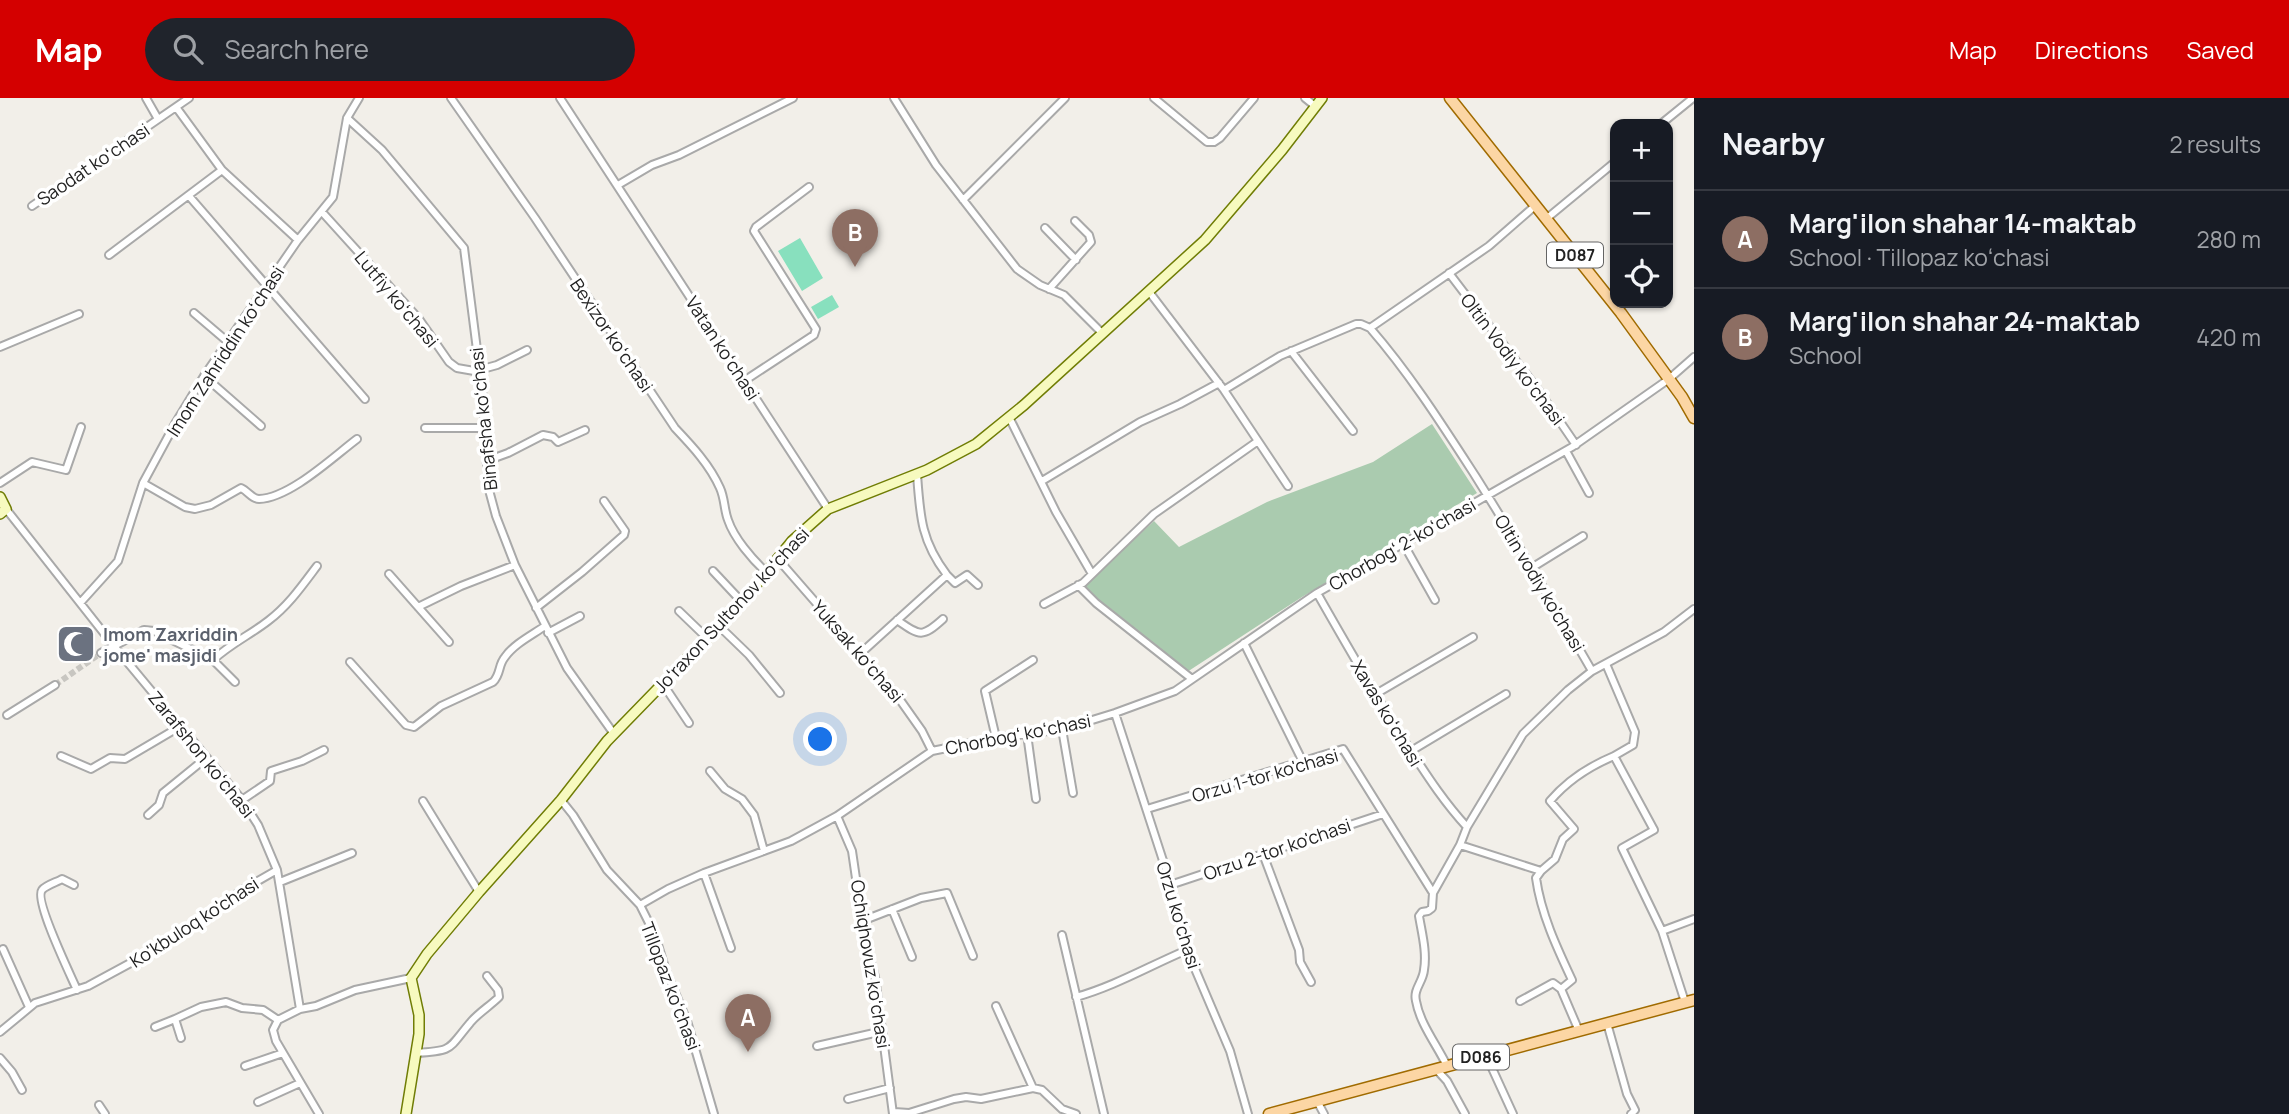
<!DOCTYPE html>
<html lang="en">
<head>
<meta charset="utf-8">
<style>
	:root { --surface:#171b24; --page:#20242c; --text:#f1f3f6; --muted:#9ea1a6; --line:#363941; --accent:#d40000 }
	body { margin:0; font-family:Manrope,sans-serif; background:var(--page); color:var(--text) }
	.controls { position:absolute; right:21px; top:21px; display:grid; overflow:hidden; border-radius:14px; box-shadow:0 2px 5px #0004 }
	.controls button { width:63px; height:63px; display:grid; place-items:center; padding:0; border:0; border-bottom:2px solid var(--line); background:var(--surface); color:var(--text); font:35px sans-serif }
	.you { position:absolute; left:821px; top:642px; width:24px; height:24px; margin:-18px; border:5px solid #fff; border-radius:50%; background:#1a73e8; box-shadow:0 0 0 10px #1a73e833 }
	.badge { display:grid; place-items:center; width:46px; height:46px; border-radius:50%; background:var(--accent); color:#fff; font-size:23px; font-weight:700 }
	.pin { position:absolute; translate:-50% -58px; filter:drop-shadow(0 2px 4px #0008) }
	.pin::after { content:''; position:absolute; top:37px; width:24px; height:21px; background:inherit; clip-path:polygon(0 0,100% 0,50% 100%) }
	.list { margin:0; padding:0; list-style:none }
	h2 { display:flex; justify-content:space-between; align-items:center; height:91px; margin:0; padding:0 28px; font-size:30px }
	h2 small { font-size:23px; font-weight:400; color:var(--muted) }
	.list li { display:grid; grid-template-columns:46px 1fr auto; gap:21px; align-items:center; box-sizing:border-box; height:98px; padding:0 28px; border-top:2px solid var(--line) }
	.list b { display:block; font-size:26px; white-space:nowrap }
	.list p { margin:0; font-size:23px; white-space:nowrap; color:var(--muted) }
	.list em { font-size:23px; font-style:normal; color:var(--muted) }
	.icon { flex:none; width:38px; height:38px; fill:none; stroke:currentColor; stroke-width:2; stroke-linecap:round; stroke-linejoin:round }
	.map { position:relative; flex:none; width:1694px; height:1016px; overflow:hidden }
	header { display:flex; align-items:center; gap:42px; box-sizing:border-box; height:98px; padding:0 35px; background:var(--accent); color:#fff }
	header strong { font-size:33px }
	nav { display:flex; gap:38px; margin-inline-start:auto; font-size:24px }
	.search { width:490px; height:63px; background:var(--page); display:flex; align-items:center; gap:18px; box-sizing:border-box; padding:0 24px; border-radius:38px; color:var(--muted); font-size:26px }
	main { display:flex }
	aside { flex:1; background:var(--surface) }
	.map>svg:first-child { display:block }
	.cemetery { fill:#aacbaf }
	.pitch { fill:#88e0be }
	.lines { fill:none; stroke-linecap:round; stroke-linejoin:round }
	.street-tunnel { stroke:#c8c6c1; stroke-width:6; stroke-dasharray:6 3; stroke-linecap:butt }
	.street-casing { stroke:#a9a9a9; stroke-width:10 }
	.secondary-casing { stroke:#707d05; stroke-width:12 }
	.primary-casing { stroke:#a06b00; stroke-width:13 }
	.street { stroke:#fff; stroke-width:6 }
	.secondary { stroke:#f7fabf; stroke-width:9 }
	.primary { stroke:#fcd6a4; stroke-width:10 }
	.labels { text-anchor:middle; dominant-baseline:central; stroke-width:7; stroke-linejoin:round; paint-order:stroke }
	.shield { fill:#fff; stroke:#646464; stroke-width:2 }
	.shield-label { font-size:16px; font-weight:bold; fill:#222 }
	.street-label { font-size:18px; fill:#222; stroke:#fff }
	.worship-label { font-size:18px; font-weight:bold; fill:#5b616d; stroke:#fff; text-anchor:start }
</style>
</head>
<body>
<header>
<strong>Map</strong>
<div class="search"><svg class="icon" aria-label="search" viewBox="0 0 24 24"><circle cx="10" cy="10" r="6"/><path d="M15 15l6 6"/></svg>Search here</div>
<nav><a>Map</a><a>Directions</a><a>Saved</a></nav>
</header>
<main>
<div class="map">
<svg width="1694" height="1016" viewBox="0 0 1694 1016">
	<rect width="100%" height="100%" fill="#f2efe9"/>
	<!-- cemetery -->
	<path class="cemetery" d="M1432 326 1477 395 1302 499 1187 574 1142 540 1082 489 1154 423 1179 449 1267 404 1373 364Z"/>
	<!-- pitch -->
	<path class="pitch" d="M800 140 823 180 802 193 778 153Z
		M832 197 839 209 818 221 811 209Z"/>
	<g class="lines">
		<!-- street-tunnel -->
		<path class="street-tunnel" d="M55 587 101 555"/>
		<!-- street casing -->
		<g class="street-casing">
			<path id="street" d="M146 0 158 21
				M451 0 535 120 675 330C692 348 710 367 720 390 725 401 724 412 728 422 734 440 752 461 766 474
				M560 0 828 411
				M894 0 936 67 1017 171 1040 187 1064 197 1102 235
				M1154 0 1207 44H1214L1220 40 1254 0
				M1305 0 1315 8
				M176 9 222 72 298 142
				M347 20 382 52 464 150 482 291 489 392 496 418 515 467 567 570 614 636
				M1661 26 1693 0
				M618 87 652 67 679 57 793 0
				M189 98 365 301
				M963 102 1065 0
				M32 108 189 0
				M322 114 419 221 449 264 457 270 480 274
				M1546 121 1615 64
				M1045 130 1076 162
				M109 157 222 72
				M1449 175 1539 293 1576 347
				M1049 191 1091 144 1089 137 1075 123
				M1150 195 1224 292 1288 388
				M194 215 228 244
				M1370 230C1410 276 1443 328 1476 379 1516 443 1554 507 1592 573
				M0 249 79 216
				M1291 253 1353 333
				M479 272 497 267 527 252
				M204 278 261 328
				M744 283 814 237 816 231 754 133 756 129 809 89
				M1224 292 1280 258 1356 226H1361L1370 230 1489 148 1536 107
				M1009 319 1056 414 1092 476
				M425 330H484
				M1566 353 1589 395
				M486 363 508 355 543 337 553 339 558 344 585 332
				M1042 383 1140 324 1180 306 1219 285
				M0 385 32 364 66 372 81 329
				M143 385 185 409 195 411 211 407 241 390C248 393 252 401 259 401 290 400 333 359 357 341
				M6 411 114 548 242 702 258 727 277 772 300 911
				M1403 445 1435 502
				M777 460 898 599 922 633 932 653
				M1533 469 1583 438
				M713 473 742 504
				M389 476 449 544
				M947 477 955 485 967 477 978 487
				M1078 487 1096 505 1192 581
				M1317 495C1346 546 1375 597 1407 647 1426 676 1443 703 1467 729
				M81 504 118 463 143 385 176 324 204 278 298 142 333 99 347 20 359 0
				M1044 506 1083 485 1154 416 1258 343
				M418 509 461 488 515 467
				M536 510 582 474 624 437 625 433 604 403
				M679 513 707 540
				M897 522C920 538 922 540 943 521
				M719 528 749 557 780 595
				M548 535 580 518
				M1244 545 1303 664
				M101 555 144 532 154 533 213 562 235 584
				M861 555 947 477C921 443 920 418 917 376
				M213 562C230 546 250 537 268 523 288 508 302 488 317 468
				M350 564 406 627 414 629 441 608 493 584C501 576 498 567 505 559 514 546 532 537 545 528
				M1606 566 1635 634 1633 647 1614 658 1654 732 1622 750 1662 833 1685 904
				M663 586 689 625
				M1374 597 1473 539
				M1115 615 1169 781 1187 852 1230 953 1248 1016
				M7 617 55 587
				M1062 631 1073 695
				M1027 636 1036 701
				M996 640 985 593 1033 562
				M1411 653 1506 596
				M61 658 91 671 110 660 125 661 181 628
				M710 673 725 691 742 701 754 717 764 753
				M242 702 270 683 271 673 302 663 324 652
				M561 702 573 717 607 772 640 807 655 837 666 873 687 923 714 1016
				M423 703 479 794
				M1147 711 1343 651 1433 795
				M148 717 159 707 163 695 206 660
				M837 718 852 753 865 842 875 879 893 1016
				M1460 747 1541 773 1555 761 1563 741 1574 731 1550 703C1567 683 1590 668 1614 658
				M1263 756 1299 852 1300 864 1311 884
				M1541 773 1536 780C1541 816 1557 850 1572 882L1561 891 1579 933
				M704 775 731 850
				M280 784 352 755
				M74 787 62 781C57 784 46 787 42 792 34 802 71 878 77 892
				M1170 787 1383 716
				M640 807 668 791 704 775 791 743 837 718 932 653 996 640 1063 631 1115 615 1175 593 1317 495 1572 349 1669 281 1694 259
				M892 811 912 859
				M862 823 921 800 947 795 973 858
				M1662 833 1694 821
				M1062 837 1104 1016
				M3 851 29 909
				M1076 899C1115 888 1149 868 1187 852
				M1520 903 1553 885 1561 891
				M996 908 1033 990
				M1607 925 1627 996 1635 1012 1631 1016
				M155 929 175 921
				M0 934 35 905 88 888 173 842 242 792 277 772
				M181 940 175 921 201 909 226 904 242 910 263 912 278 922
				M817 948 883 933
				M416 955C454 953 448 951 470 925 478 915 490 908 499 899L498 892 487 878
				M1486 957 1513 1016
				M0 960 12 974 22 992
				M245 968 283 955
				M1447 968C1437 947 1420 926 1416 903 1413 891 1423 884 1424 872 1427 854 1422 836 1419 818L1422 814 1428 813 1432 810 1433 795 1460 747 1467 729 1523 636 1568 592 1592 573 1664 534 1694 511
				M1436 971 1447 983 1465 1016
				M848 1001 890 990
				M1317 1003 1324 1016
				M258 1004 300 985
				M99 1007 105 1016
				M894 1014 909 1015 954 1001 966 999 981 1001 1033 990 1042 992 1062 1011 1076 1016
				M319 1016 276 943 273 932 278 922 300 911 316 908 355 892 411 880"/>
		</g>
		<!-- secondary casing -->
		<g class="secondary-casing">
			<path id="secondary" d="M0 399 6 411 0 416
				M406 1016 419 936V917L411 880 427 856 479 794 561 702 607 643 742 504 792 443 828 411 927 372 976 346 1024 307 1205 142 1282 52 1322 0"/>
		</g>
		<!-- primary casing -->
		<g class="primary-casing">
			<path id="primary" d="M1450 0 1621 215 1682 299 1694 320
				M1269 1016 1694 902"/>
		</g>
		<!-- street -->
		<use href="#street" class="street"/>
		<!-- secondary -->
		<use href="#secondary" class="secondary"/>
		<!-- primary -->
		<use href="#primary" class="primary"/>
	</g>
	<!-- icons -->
	<defs>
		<g id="mosque-square" transform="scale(2.0125)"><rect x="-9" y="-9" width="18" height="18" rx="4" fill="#6b7280" stroke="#fff"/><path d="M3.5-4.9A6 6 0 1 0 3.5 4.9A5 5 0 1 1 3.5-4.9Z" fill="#fff"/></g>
	</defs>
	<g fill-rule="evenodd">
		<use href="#mosque-square" x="76" y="546"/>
	</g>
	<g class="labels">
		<!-- shield labels -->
		<g class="shield">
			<rect x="1547" y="144.5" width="56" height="25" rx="5"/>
			<rect x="1453" y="946.5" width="56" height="25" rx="5"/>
		</g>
		<g class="shield-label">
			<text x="1575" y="157">D087</text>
			<text x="1481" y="959">D086</text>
		</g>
		<!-- street labels -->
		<g class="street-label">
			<text transform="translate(93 66) rotate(-34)">Saodat koʻchasi</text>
			<text transform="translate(397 201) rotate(50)">Lutfiy koʻchasi</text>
			<text transform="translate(612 237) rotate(56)">Bexizor koʻchasi</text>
			<text transform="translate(723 250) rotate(57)">Vatan koʻchasi</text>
			<text transform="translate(225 253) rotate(-57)">Imom Zahriddin koʻchasi</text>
			<text transform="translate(1513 261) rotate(53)">Oltin Vodiy koʻchasi</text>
			<text transform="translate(483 321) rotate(-96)">Binafsha koʻchasi</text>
			<text transform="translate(1402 446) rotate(-30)">Chorbogʻ 2-koʻchasi</text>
			<text transform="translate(1540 485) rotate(59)">Oltin vodiy ko'chasi</text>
			<text transform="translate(731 512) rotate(-47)">Joʻraxon Sultonov koʻchasi</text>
			<text transform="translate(858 553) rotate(49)">Yuksak koʻchasi</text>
			<text transform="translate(1387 615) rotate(59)">Xavas koʻchasi</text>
			<text transform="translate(1018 636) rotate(-11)">Chorbogʻ koʻchasi</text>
			<text transform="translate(202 656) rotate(51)">Zarafshon koʻchasi</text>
			<text transform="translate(1265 677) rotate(-16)">Orzu 1-tor ko'chasi</text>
			<text transform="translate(1277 751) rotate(-19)">Orzu 2-tor ko'chasi</text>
			<text transform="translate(1179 817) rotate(73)">Orzu koʻchasi</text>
			<text transform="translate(194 824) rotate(-33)">Ko'kbuloq ko'chasi</text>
			<text transform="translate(871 866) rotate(81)">Ochiqhovuz koʻchasi</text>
			<text transform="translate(671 888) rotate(69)">Tillopaz koʻchasi</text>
		</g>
		<!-- worship labels -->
		<g class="worship-label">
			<text x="103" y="536">Imom Zaxriddin<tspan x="103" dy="21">jome' masjidi</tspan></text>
		</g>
	</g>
</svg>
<div class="controls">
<button>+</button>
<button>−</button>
<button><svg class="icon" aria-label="locate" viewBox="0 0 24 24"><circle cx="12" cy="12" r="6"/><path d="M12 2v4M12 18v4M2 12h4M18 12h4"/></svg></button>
</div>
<div class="you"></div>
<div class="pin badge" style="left:748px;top:954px;background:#8d6e63">A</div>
<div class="pin badge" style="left:855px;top:169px;background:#8d6e63">B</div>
</div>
<aside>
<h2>Nearby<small>2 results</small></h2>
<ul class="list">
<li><span class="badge" style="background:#8d6e63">A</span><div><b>Marg'ilon shahar 14-maktab</b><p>School · Tillopaz koʻchasi</p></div><em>280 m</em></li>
<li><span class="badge" style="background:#8d6e63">B</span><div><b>Marg'ilon shahar 24-maktab</b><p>School</p></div><em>420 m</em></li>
</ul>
</aside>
</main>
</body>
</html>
